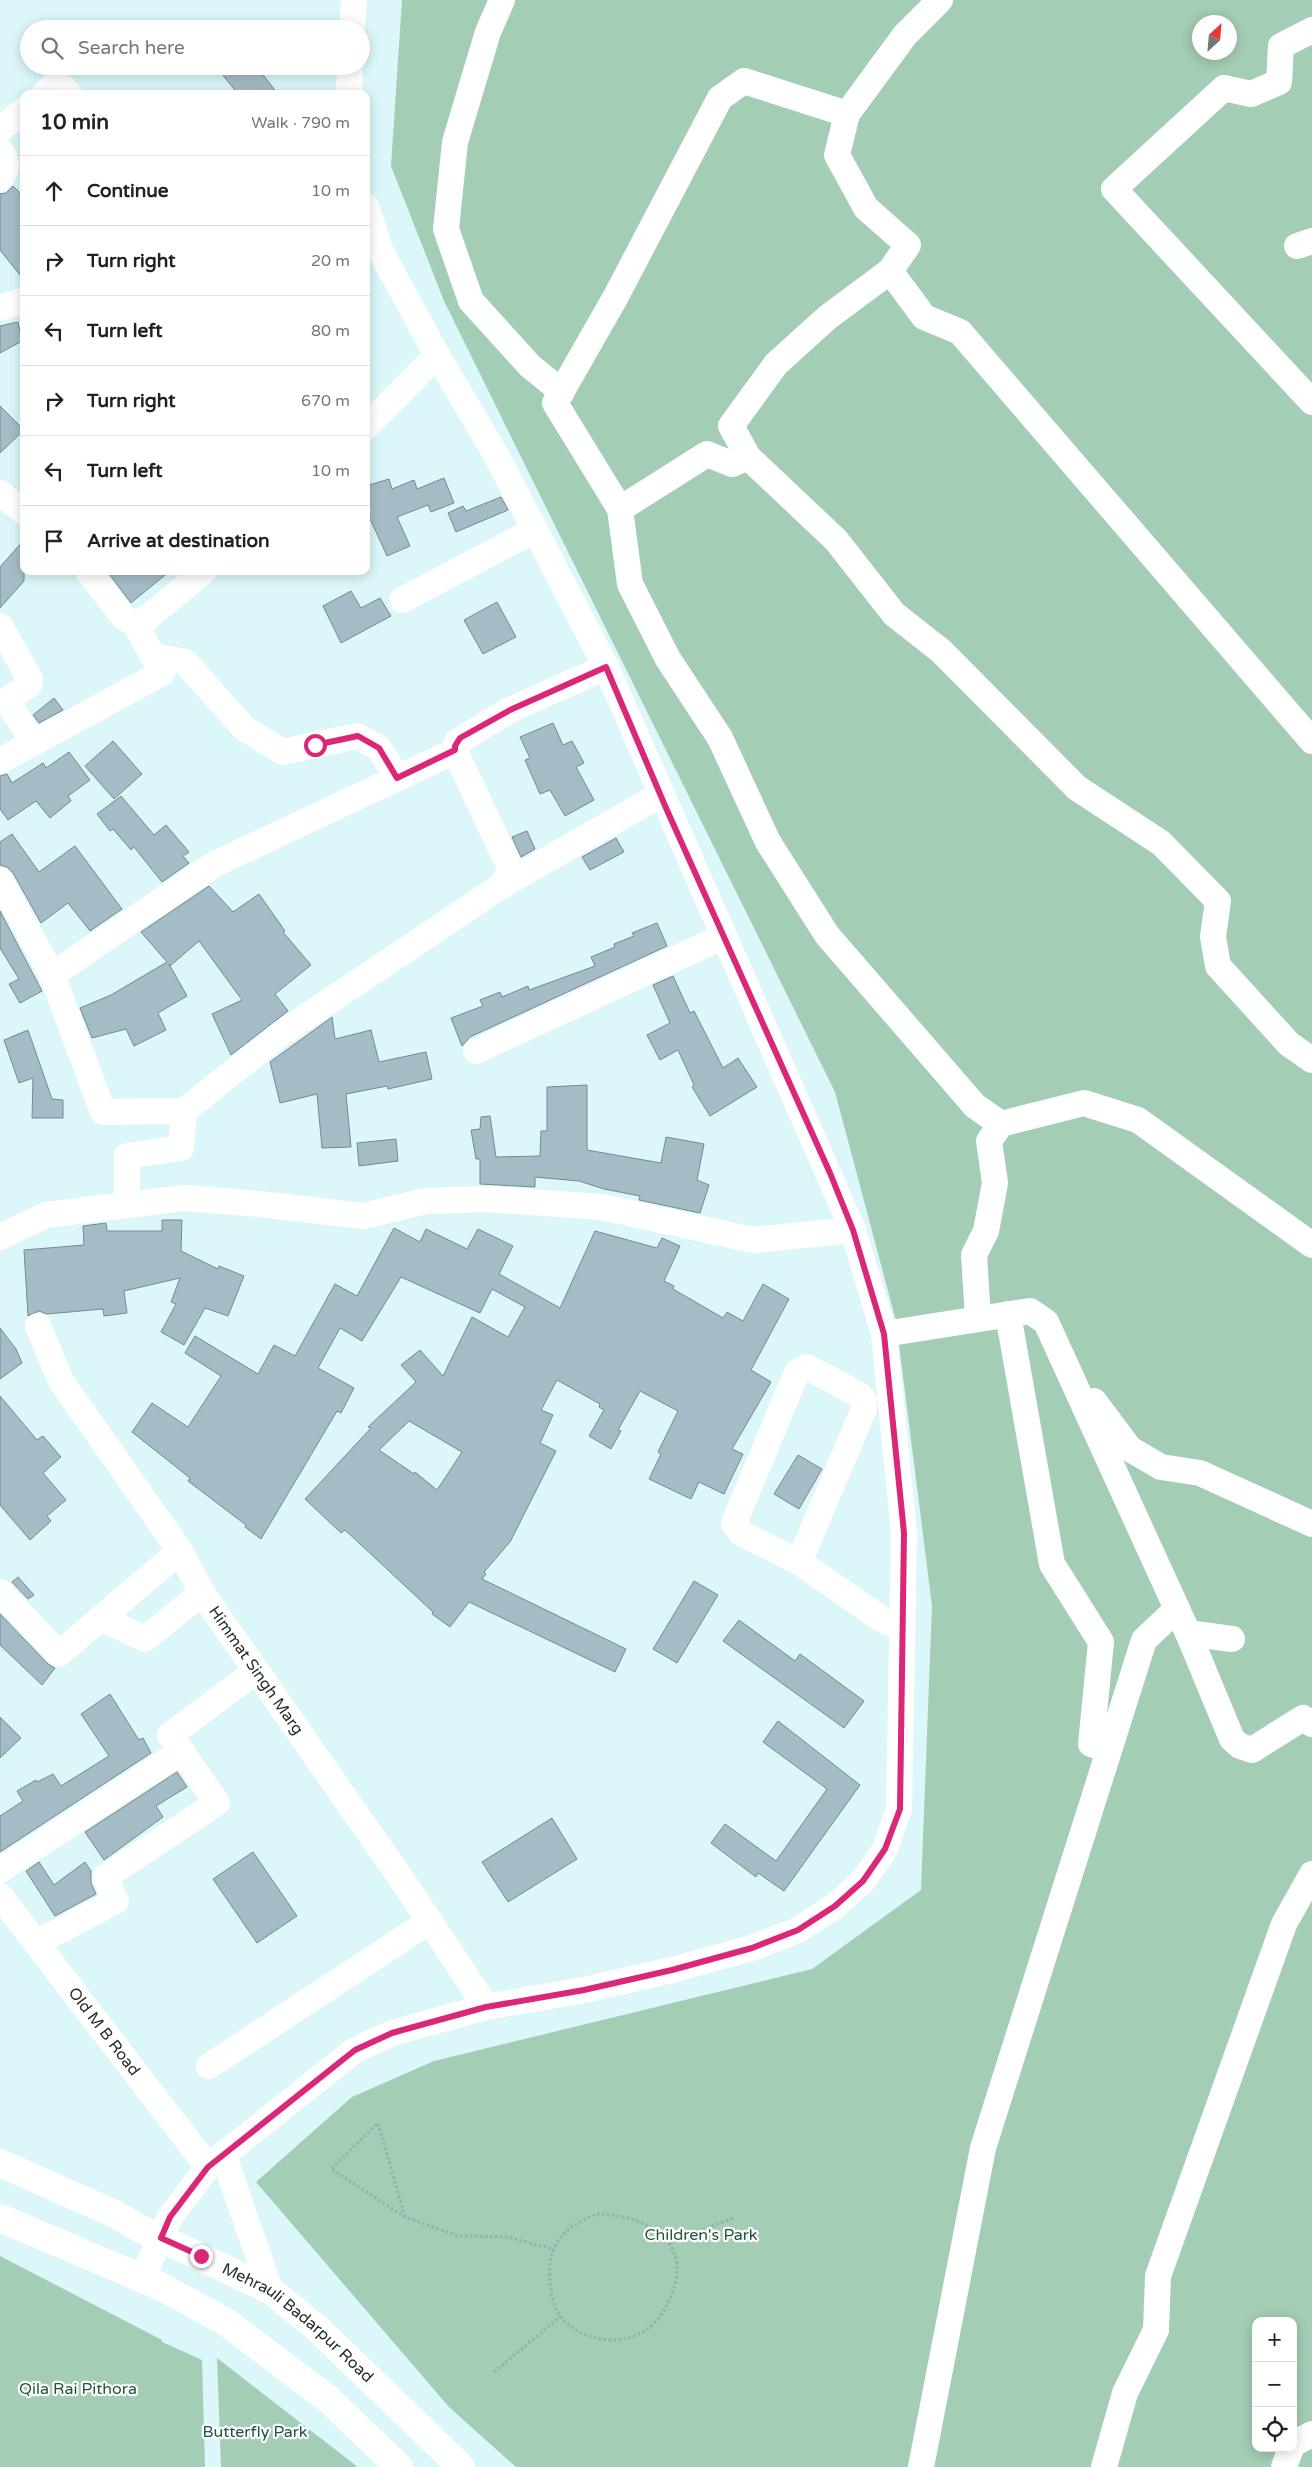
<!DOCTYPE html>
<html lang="en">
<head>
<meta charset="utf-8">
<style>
	:root { --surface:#fff; --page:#f2f2f2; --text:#222; --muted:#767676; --line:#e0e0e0 }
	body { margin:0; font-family:"Varela Round",sans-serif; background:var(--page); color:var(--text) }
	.controls { position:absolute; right:15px; bottom:15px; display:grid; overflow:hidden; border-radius:10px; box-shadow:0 2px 12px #0003 }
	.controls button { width:45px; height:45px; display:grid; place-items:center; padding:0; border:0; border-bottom:1px solid var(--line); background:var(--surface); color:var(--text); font:25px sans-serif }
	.compass { position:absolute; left:1192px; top:15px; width:45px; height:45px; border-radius:50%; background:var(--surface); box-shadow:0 2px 12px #0003; rotate:26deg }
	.stop { position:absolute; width:15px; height:15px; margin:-11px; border:4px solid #db2777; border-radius:50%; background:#fff }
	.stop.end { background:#db2777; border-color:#fff; box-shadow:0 1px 5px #0008 }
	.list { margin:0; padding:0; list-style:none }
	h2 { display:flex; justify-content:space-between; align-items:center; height:65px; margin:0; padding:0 20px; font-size:21px }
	h2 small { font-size:16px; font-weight:400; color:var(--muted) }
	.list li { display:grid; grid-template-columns:32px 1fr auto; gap:15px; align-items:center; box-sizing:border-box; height:70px; padding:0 20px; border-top:1px solid var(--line) }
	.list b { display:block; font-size:19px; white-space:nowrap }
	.list em { font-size:16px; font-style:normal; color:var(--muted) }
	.icon { flex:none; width:28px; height:28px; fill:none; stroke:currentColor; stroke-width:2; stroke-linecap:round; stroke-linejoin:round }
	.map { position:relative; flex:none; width:1312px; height:2467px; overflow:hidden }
	.search { position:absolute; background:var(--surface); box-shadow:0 2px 12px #0003; left:20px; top:20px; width:350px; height:55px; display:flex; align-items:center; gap:12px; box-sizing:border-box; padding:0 18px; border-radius:28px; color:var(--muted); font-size:19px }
	.panel { position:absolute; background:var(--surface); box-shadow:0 2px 12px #0003; left:20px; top:90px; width:350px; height:485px; border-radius:10px }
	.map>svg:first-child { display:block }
	.green { fill:#a3cdb4; fill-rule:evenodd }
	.building { fill:#a5bcc6; stroke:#748a93; fill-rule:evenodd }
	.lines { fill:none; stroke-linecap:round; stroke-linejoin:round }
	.path { stroke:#99afb0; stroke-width:3; stroke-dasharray:2.5 2.5; stroke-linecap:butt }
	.minor { stroke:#fff; stroke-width:26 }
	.major { stroke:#fff; stroke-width:28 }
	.route { stroke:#db2777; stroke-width:6 }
	.labels { text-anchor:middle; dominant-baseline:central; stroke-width:4.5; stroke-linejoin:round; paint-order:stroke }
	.street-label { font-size:16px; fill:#232d2e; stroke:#fefefe }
	.park-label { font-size:16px; fill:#20563b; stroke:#fefefe }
</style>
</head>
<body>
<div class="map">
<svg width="1312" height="2467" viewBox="0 0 1312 2467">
	<rect width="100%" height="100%" fill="#dbf7f9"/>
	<!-- green -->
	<path class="green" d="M402 0H1312V2467H516L449 2407 256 2182 352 2097 434 2061 812 1969 921 1890 932 1606 896 1321 835 1092 444 301 391 166ZM1200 22H1230V52H1200ZM1256 2321H1293V2448H1256Z
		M0 2256 162 2340V2342L202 2360 205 2467H0Z
		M217 2358 354 2464 357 2467H221Z"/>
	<!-- building -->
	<path class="building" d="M232 66H256L278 94H238L222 74Z
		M13 186 24 197V280L0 250V194L6 193Z
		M18 322 22 341 0 353V326Z
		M0 406 24 430 0 453Z
		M444 478 454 503 431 512 428 505 397 517 410 546 387 556 366 510V486L389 479 392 489 414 480 417 489Z
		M501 497 508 510 456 532 448 513 463 506 466 511Z
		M24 540V581L0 608V567Z
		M107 571H170L131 603Z
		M351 591 361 608 380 598 391 616 341 643 323 606Z
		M497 602 516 637 483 654 464 620Z
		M54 698 63 710 39 723 33 715Z
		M553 723 563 745 572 741 584 763 576 767 594 800 565 816 550 790 540 794 525 760 530 758 520 737Z
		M113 741 142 774 114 799 85 766Z
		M69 752 90 780 68 796 71 801 50 818 36 801 8 820 0 809V776L7 774 12 783 43 763 46 768Z
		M121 796 154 835 166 825 189 852 183 856 189 863 162 882 134 847 131 850 113 829 110 831 97 814Z
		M527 831 535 849 521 857 512 837Z
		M12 834 39 872 75 846 122 909 90 931 68 903 41 923 13 873 7 867 0 865V842Z
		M616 838 624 852 590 870 582 857Z
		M209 886 233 912 259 894 285 931 283 932 311 965 275 994 288 1011 231 1055 212 1014 242 1000 199 941 170 966 169 964 187 996 158 1013 166 1030 134 1046 126 1029 92 1038 80 1008 111 995 167 962 141 932Z
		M0 911 42 991 20 1003 9 984 19 979 0 948Z
		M657 923 667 946 470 1037 462 1046 451 1018 483 1006 480 1000 500 992 502 997 528 986 529 990 595 966 591 957 615 947 614 944 634 936 632 933Z
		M673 976 690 1013 694 1011 723 1068 738 1058 757 1087 710 1116 692 1087 694 1085 678 1050 660 1060 647 1035 670 1023 653 985Z
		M332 1017 335 1039 371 1030 379 1062 426 1052 432 1079 388 1089 387 1086 346 1094 351 1147 322 1148 317 1094 280 1103 270 1062Z
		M28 1030 52 1099 63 1100V1118H32L33 1078 19 1083 4 1040Z
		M587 1085V1150L661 1163 666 1137 704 1144 697 1180 709 1185 700 1213 639 1200 640 1196 604 1189 579 1181 535 1177V1187L480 1184V1159H476L471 1130 480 1129 481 1117 490 1116 496 1157 540 1156 541 1131H547V1087Z
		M396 1139 398 1161 359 1166 357 1143Z
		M162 1220H182L181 1251 218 1269 219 1266 244 1276 228 1316 205 1308 184 1345 161 1332 176 1304 171 1302 180 1278 124 1291 127 1313 104 1316 103 1309 47 1314 39 1311 28 1316 24 1250 84 1245 83 1226 106 1223 107 1231H162Z
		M394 1228 420 1242 426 1229 467 1249 478 1229 513 1246 499 1274 560 1308 595 1231 657 1248 662 1238 680 1246 664 1281 674 1286 673 1289 723 1318 727 1312 743 1321 763 1284 789 1299 751 1370 771 1382 732 1449 743 1454 724 1494 699 1482 691 1499 649 1479 661 1454 658 1452 678 1411 640 1391 618 1430 621 1431 611 1449 589 1436 604 1410 599 1407 600 1404 557 1380 541 1410 553 1415 540 1443 556 1451 510 1542 484 1572 486 1574 482 1579 626 1649 615 1672 469 1602 450 1627 432 1614 433 1612 345 1530 341 1533 305 1499 371 1428 368 1427 416 1382 401 1365 420 1350 443 1376 472 1317 508 1337 525 1307 492 1289 480 1313 401 1277 362 1341 340 1328 318 1368 354 1388 341 1413 337 1411 261 1539 245 1527 246 1525 188 1481 190 1478 132 1432 152 1403 188 1427 221 1376 185 1353 195 1336 258 1374 274 1345 295 1356 335 1284 357 1296ZM409 1421 462 1452 437 1490 415 1472 414 1474 379 1450Z
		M0 1328 16 1349 22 1363 0 1379Z
		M0 1396 37 1440 43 1436 61 1457 43 1473 66 1500 47 1516 51 1521 30 1540 0 1505Z
		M798 1455 822 1469 799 1509 774 1494Z
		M18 1577 34 1595 28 1599 12 1582Z
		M694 1581 718 1595 677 1663 653 1649Z
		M0 1614 48 1664 55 1668 42 1685 0 1645Z
		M739 1620 795 1661 800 1654 864 1701 844 1728 723 1641Z
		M110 1694 139 1740 143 1738 151 1753 0 1852V1816L23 1801 17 1791 36 1780 37 1782 53 1774 61 1786 109 1756 81 1714Z
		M0 1717 21 1738 0 1758Z
		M778 1721 860 1785 784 1891 758 1873 756 1877 711 1843 725 1824 776 1861 827 1789 763 1742Z
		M177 1772 187 1787 156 1806 163 1817 104 1860 85 1832Z
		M552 1818 577 1859 508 1902 482 1862Z
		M253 1852 297 1916 257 1943 213 1879Z
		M39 1862 54 1885 85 1862 91 1871V1883L96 1894 55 1916 26 1871Z"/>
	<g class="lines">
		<!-- path -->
		<path class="path" d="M597 2214C644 2215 695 2240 671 2296 666 2308 660 2319 650 2327 625 2348 581 2342 561 2317 555 2310 552 2298 551 2289 544 2249 560 2228 597 2214Z
			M405 2217 378 2123 331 2169 405 2217 459 2236 508 2237 552 2249
			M670 2243 733 2218
			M494 2372 560 2317"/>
		<!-- minor -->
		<g class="minor">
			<path d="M502 0 488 32 455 142 446 229 471 301 530 366 562 392"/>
			<path d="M352 29 354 0"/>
			<path d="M1312 30 1281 46 1279 82 1251 94 1224 88 1114 189 1312 402"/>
			<path d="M44 94 58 82 69 94"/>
			<path d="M349 94 350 66"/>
			<path d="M847 114 905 35 940 0"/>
			<path d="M0 130 24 110"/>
			<path d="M0 151C8 159 8 171 0 179"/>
			<path d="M1297 246 1312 241"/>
			<path d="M0 308 24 300"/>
			<path d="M366 427 437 355"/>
			<path d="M748 457 731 426 776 364 828 317 890 271 924 317 960 332 1312 741"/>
			<path d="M0 493 24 512"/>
			<path d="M620 509 555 403 615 298 720 98 744 81 847 114 837 155 866 208 908 245 890 271"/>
			<path d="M88 571 122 615C131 624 135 623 146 619L204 571"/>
			<path d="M402 600 535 530"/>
			<path d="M0 626 30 679 29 685 11 697 9 704 33 742"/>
			<path d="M153 656 185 662 244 728 283 752 357 736 379 748 397 778"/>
			<path d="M0 761 162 673 135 623"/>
			<path d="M0 880 52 975 215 864 455 751"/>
			<path d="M501 886 660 795"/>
			<path d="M52 975 103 1112 184 1111 282 1033 501 886 509 873V866L455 751 457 742 510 710 606 667"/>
			<path d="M476 1051 724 936"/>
			<path d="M1001 1124 975 1106 827 935 768 842 720 738 668 659 630 584 620 509 707 454 732 464 748 457 836 540 894 614 941 651 1077 788 1161 843 1218 901 1213 937 1218 966 1289 1044 1312 1060"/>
			<path d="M127 1204V1156L181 1148 184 1111"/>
			<path d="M0 1237 46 1215 184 1198 260 1204 363 1216 426 1201 487 1199 602 1207 753 1240 853 1230"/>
			<path d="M1008 1314 1052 1564 1101 1642 1091 1744 1108 1750"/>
			<path d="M978 1319 974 1255 986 1231 995 1183 989 1141 1001 1124 1084 1103 1138 1120 1312 1245"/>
			<path id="s1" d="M38 1326 61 1381 180 1551 202 1593 407 1887 486 2007"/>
			<path d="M884 1334 1030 1311 1046 1322 1188 1633 1232 1739 1240 1746 1252 1750 1303 1718 1312 1724"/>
			<path d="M1094 1401 1130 1449 1161 1467 1200 1473 1312 1524"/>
			<path d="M799 1562 864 1409V1400L858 1394 807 1367 797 1372 734 1523 741 1533 799 1562 886 1622 902 1626"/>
			<path d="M0 1592 59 1654 101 1618 145 1639 202 1593"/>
			<path d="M101 1618 180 1551"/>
			<path d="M1188 1633 1232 1639"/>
			<path d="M0 1870 182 1751"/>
			<path id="s2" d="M0 1896 208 2167"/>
			<path d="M36 1943 116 1901 105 1877 217 1803 170 1735 256 1671"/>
			<path d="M209 2066 430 1921"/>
			<path d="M223 2154 270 2290"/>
			<path d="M142 2278 170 2217 208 2167 355 2050 392 2033 486 2007 584 1990 672 1970 752 1948 798 1930 835 1906 863 1881 885 1849 899 1809 904 1533 884 1334 853 1230 606 667 495 453 437 355 381 252 366 206"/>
			<path d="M1293 2444 1312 2434"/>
			<path d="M921 2467 983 2148 1144 1640 1177 1609"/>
			<path d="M1104 2467 1125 2393 1156 2330 1158 2276 1284 1924 1312 1874"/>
			<path d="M1284 2467 1291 2448"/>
		</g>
		<!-- major -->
		<g class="major">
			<path id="s3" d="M0 2163 115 2214 139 2228 270 2290 318 2329 461 2467"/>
			<path d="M0 2218 160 2286 226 2322 328 2399 399 2467"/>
		</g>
	</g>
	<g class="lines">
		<!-- route -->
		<path class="route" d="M201 2256 161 2238 170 2217 208 2167 355 2050 392 2033 486 2007 584 1990 672 1970 752 1948 798 1930 835 1906 863 1881 885 1849 900 1809 904 1533 884 1334 853 1230 830 1173 666 808 606 667 510 710 460 738 455 746V750L397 778 379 748 358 736 315 745"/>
	</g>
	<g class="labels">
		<!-- street labels -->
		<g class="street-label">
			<text stroke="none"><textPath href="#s1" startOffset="409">Himmat Singh Marg</textPath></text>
			<text stroke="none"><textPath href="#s2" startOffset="171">Old M B Road</textPath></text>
			<text stroke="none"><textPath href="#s3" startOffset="340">Mehrauli Badarpur Road</textPath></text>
		</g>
		<!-- park labels -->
		<g class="park-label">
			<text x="701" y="2235">Children's Park</text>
			<text x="78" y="2389">Qila Rai Pithora</text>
			<text x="255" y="2432">Butterfly Park</text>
		</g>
	</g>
</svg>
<div class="controls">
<button>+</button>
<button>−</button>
<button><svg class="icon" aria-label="locate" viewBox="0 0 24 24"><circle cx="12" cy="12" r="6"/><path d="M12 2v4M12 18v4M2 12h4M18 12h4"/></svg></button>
</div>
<svg class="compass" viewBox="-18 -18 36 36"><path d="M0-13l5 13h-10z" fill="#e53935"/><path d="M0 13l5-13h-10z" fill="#767676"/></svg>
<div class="stop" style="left:315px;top:745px"></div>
<div class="stop end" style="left:201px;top:2256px"></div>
<div class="search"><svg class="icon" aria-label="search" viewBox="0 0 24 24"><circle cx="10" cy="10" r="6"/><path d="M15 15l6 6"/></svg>Search here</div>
<section class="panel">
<h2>10 min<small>Walk · 790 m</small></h2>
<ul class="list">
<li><svg class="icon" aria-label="ahead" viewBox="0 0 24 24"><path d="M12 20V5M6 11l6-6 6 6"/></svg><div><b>Continue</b></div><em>10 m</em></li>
<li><svg class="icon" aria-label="right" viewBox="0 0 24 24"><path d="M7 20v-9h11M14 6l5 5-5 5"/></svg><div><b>Turn right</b></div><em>20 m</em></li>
<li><svg class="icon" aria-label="left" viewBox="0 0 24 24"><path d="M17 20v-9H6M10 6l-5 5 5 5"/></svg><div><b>Turn left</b></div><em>80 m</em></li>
<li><svg class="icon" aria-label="right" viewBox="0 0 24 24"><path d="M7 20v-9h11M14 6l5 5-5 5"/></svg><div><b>Turn right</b></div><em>670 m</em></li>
<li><svg class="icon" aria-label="left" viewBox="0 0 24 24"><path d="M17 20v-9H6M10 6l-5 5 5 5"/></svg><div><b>Turn left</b></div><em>10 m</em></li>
<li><svg class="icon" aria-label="arrive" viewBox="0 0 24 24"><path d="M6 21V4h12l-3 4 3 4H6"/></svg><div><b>Arrive at destination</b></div></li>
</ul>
</section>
</div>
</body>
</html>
